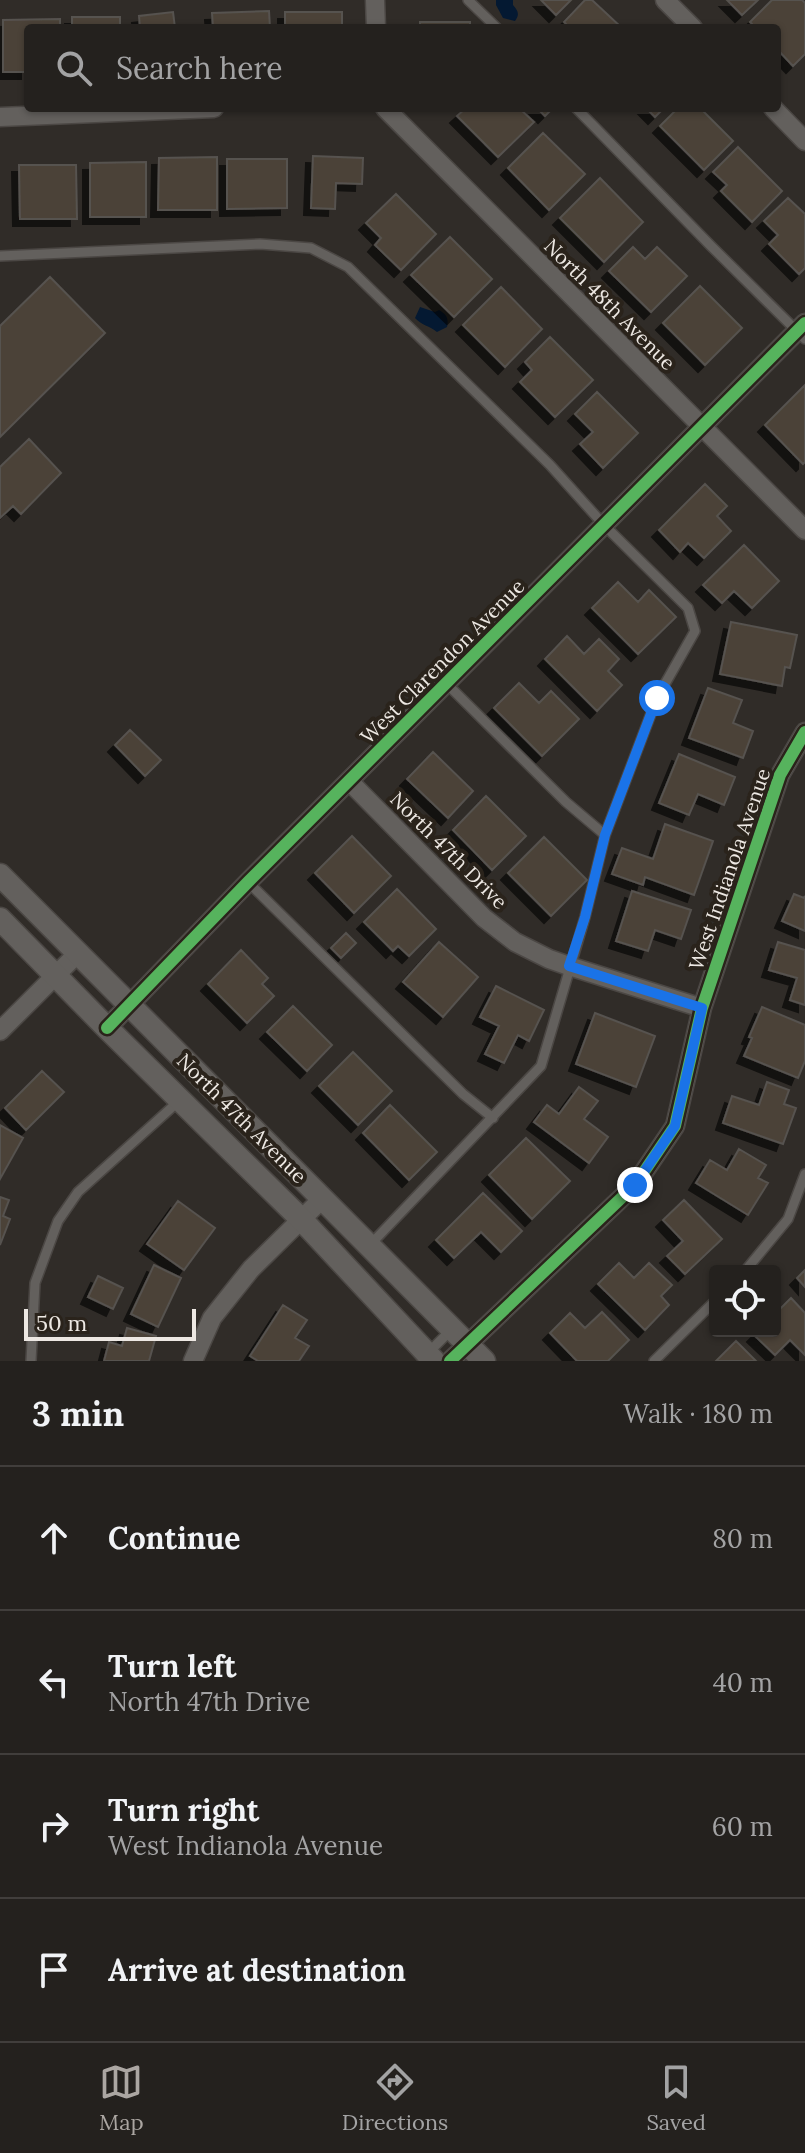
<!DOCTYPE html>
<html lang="en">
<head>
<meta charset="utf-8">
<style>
	:root { --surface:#24211e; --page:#302e2b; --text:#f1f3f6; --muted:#a3a3a4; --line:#413e3c; --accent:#aba6a2 }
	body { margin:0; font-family:Lora,serif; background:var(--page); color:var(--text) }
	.controls { position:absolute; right:24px; bottom:24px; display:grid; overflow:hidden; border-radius:8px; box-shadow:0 2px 6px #0004 }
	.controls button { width:72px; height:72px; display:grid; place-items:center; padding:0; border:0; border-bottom:2px solid var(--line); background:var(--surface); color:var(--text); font:40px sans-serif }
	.scale { position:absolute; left:24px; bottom:20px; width:172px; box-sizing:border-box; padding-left:8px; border:4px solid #ede8e3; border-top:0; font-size:22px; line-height:28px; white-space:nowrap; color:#ede8e3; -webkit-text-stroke:6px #2a231b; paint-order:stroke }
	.stop { position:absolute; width:24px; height:24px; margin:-18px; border:6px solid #1a73e8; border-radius:50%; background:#fff }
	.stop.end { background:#1a73e8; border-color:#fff; box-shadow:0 2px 8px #0008 }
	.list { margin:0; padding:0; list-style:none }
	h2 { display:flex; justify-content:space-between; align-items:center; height:104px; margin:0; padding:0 32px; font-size:34px }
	h2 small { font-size:26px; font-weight:400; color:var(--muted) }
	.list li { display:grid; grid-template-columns:52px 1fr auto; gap:24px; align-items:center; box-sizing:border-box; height:144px; padding:0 32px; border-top:2px solid var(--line) }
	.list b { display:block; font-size:30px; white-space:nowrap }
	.list p { margin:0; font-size:26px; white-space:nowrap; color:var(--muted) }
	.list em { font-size:26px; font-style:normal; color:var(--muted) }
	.icon { flex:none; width:44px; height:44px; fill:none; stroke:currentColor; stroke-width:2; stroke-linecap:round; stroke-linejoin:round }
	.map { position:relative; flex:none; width:805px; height:1361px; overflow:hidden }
	.search { position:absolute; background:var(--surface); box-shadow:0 2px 6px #0004; left:24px; right:24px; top:24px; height:88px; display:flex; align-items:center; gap:20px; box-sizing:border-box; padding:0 28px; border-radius:8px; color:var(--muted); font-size:30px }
	.sheet { height:680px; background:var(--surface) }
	nav { display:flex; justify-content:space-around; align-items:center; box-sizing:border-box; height:112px; border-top:2px solid var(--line); background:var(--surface); font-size:22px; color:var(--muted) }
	nav a { display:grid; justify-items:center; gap:4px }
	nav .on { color:var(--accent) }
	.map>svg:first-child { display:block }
	.water { fill:#041932 }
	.building { fill:#4c4338; stroke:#56524f; stroke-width:2; filter:url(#shadow) }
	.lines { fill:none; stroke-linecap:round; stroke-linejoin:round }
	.service-casing { stroke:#4b4744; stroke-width:12 }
	.minor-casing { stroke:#4b4744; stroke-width:21 }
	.tertiary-casing { stroke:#4b4744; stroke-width:25 }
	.service { stroke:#63605d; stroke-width:9 }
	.minor { stroke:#63605d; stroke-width:18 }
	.tertiary { stroke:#63605d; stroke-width:22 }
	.cycleway-casing { stroke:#2a231b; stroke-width:17 }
	.cycleway { stroke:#56b35d; stroke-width:12 }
	.route { stroke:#1a73e8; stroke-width:10 }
	.labels { text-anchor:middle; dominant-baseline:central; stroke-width:8; stroke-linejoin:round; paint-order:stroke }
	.street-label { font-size:20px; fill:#ede8e3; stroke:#2a231b }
</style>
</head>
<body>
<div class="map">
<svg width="805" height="1361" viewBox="0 0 805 1361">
	<defs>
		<filter id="shadow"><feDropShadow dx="-7" dy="7" stdDeviation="0" flood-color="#0009"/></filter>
	</defs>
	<rect width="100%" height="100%" fill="#302c28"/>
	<!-- water -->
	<path class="water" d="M496 0H513V5C518 11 520 14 515 21L503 18 496 5Z
		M420 307 435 312 439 310C446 314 449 318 447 327L437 332C430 326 421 325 415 318Z"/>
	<!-- building -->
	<path class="building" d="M541 0H571L556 15Z
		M585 0H592L622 28H570L564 22Z
		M727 0H758L742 15Z
		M772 0H802L805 3V54L793 66 777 49V28H756L750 22Z
		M269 11 270 28H213L212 13Z
		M173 12 175 28H140L139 16Z
		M285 12H342V28H285Z
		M72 17H120V28H72Z
		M60 19V28H28V72H3V20Z
		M420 22H470V28H420Z
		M466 108H519L534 122 498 157 457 116Z
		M537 108H553L545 116Z
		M646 108H664L655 117Z
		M678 108H700L733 141 704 170 660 126Z
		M543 133 585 174 549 210 508 168Z
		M738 147 782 191 752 222 721 191 727 185 713 172Z
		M313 156 363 158 362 184 336 183 335 209 311 208Z
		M217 157V210H158L159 158Z
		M227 159H287V208L227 209Z
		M146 162V217H90V163Z
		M19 165H76L77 219H20Z
		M600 178 643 222 604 262 560 218Z
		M396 194 436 234 401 270 375 245 381 238 366 223Z
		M788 198 805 214V268L799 274 769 244 778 235 764 221Z
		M450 237 492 279 454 317 411 275Z
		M633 247 645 259 657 247 687 276 651 312 609 271Z
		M50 277 105 333 0 437V326Z
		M700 286 742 328 705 365 663 323Z
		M501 287 542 329 505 367 463 325Z
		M550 337 593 380 555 417 520 382 532 370 525 362Z
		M805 385V462L803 464 765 425Z
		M597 392 638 433 603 468 580 444 593 432 575 414Z
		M29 439 61 473 21 514 13 506 0 518V467Z
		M705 484 727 506 717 516 731 531 704 558 688 543 680 552 659 530Z
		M744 545 779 581 752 608 734 591 722 603 703 585Z
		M618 582 638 602 649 590 676 617 638 654 592 608Z
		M731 622 797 635 790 668 785 667 782 686 720 674Z
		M567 636 584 654 599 639 619 659 608 671 622 685 597 711 545 659Z
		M519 683 539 703 551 691 579 719 542 756 494 708Z
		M708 688 742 700 733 723 753 731 743 758 689 738Z
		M130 730 161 760 145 776 115 745Z
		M433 752 473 791 448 818 407 779Z
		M679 754 735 777 724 805 698 794 689 815 659 803Z
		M486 796 526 836 492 870 453 830Z
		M665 824 713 841 694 895 645 877 643 885 612 874 622 848 653 859Z
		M352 836 391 876 354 913 315 873Z
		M544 837 587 880 551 916 508 873Z
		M397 889 436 929 409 956 398 946 393 951 364 922Z
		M632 891 691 910 681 939 655 930 648 951 616 941Z
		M794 894 804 898 805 896V931L782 921Z
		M346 933 356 943 341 958 331 948Z
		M439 942 478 977 443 1017 403 982Z
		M778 942 805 950V1005L790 1000 797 978 769 970Z
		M241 950 268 978 262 984 274 996 247 1023 208 984Z
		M496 986 544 1010 529 1041 518 1035 504 1063 485 1054 499 1026 480 1017Z
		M293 1006 332 1045 307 1071 267 1032Z
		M762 1007 805 1025V1061L798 1078 744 1056 752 1038 749 1037Z
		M595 1013 655 1036 636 1087 576 1064Z
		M353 1052 392 1091 358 1125 319 1086Z
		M42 1071 64 1092 26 1130 5 1108Z
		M767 1082 789 1090 784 1104 796 1108 783 1144 723 1123 732 1096 759 1105Z
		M579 1087 598 1101 584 1119 608 1137 589 1163 534 1122 547 1105 559 1114Z
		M390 1105 437 1152 409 1180 363 1133Z
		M0 1125 23 1138 0 1179Z
		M526 1138 570 1181 532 1219 489 1175Z
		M739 1149 766 1165 758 1178 768 1183 748 1215 696 1183 710 1160 727 1170Z
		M483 1193 522 1231 501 1252 481 1232 454 1258 436 1240Z
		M0 1197 9 1200 3 1216 10 1219 0 1245Z
		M684 1200 722 1239 685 1274 667 1256 683 1241 663 1220Z
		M178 1201 215 1228 184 1270 147 1244Z
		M619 1263 634 1278 649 1263 672 1285 661 1296 669 1305 645 1330 598 1284Z
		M154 1265 181 1278 158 1327 131 1314Z
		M805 1270V1287L797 1278Z
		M98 1276 123 1288 113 1309 88 1297Z
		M791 1298 805 1313V1355L790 1340 775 1355 754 1335 758 1331H775V1314Z
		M283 1305 307 1320 295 1338 309 1346 299 1361H258L250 1356Z
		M602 1312 629 1340 608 1361H577L550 1333 570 1313 585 1328Z
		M127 1328 156 1336 149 1361H104L109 1342 122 1346Z
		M736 1341 756 1361H716Z"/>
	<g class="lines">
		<!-- service casing -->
		<g class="service-casing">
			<path id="service" d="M468 0 497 28
				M576 108 711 246 805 339
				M0 256 260 244 311 248 348 267 550 465 604 525 688 608 695 631 657 698 605 835 585 917 541 1066 369 1246
				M447 684 566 802 605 835
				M248 882 463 1094 493 1118
				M745 1271 788 1219 805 1174
				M429 1352 452 1329
				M31 1361 35 1283 58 1221 78 1192 180 1100
				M654 1361 715 1301"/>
		</g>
		<!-- minor casing -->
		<g class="minor-casing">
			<path id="minor" d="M375 0 376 28
				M665 0 693 28
				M385 108 805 530
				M773 108 805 141
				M0 117 214 108
				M350 782 484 918 515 942 549 959 569 966 702 1008
				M107 1028 248 882 805 323
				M0 1031 77 954
				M193 1361 212 1318 251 1269 322 1199
				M450 1361 635 1185 675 1126 702 1008 780 775 805 732"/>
		</g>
		<!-- tertiary casing -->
		<g class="tertiary-casing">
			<path id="tertiary" d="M0 875 484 1361
				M0 919 107 1028 301 1219 434 1361"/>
		</g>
		<!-- service -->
		<use href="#service" class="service"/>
		<!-- minor -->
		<use href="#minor" class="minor"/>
		<!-- tertiary -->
		<use href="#tertiary" class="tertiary"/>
		<!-- cycleway casing -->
		<g class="cycleway-casing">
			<path id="cycleway" d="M107 1028 248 882 805 323
				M450 1361 635 1185 675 1126 702 1008 780 775 805 732"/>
		</g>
		<!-- cycleway -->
		<use href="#cycleway" class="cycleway"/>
	</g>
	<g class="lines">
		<!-- route -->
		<path class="route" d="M635 1185 675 1126 702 1008 569 966 585 917 605 835 657 698"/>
	</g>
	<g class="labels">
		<!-- street labels -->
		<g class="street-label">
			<text transform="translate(610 304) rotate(45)">North 48th Avenue</text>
			<text transform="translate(442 661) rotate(-45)">West Clarendon Avenue</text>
			<text transform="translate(449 850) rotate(45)">North 47th Drive</text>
			<text transform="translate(729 869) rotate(-71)">West Indianola Avenue</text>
			<text transform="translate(242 1118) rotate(45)">North 47th Avenue</text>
		</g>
	</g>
</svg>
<div class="controls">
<button><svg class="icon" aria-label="locate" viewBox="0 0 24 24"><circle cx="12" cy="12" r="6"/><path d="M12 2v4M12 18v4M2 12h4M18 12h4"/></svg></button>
</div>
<div class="scale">50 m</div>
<div class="stop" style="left:657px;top:698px"></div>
<div class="stop end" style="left:635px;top:1185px"></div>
<div class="search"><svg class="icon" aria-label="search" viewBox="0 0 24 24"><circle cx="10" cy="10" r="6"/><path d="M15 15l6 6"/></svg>Search here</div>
</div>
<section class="sheet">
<h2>3 min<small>Walk · 180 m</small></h2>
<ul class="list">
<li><svg class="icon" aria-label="ahead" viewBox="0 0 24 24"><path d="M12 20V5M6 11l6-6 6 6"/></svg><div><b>Continue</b></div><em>80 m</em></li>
<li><svg class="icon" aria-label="left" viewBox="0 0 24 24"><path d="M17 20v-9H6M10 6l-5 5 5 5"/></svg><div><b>Turn left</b><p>North 47th Drive</p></div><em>40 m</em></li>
<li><svg class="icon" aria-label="right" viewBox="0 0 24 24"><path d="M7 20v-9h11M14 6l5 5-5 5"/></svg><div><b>Turn right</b><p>West Indianola Avenue</p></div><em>60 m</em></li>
<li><svg class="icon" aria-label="arrive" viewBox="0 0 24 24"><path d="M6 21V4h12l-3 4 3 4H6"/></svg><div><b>Arrive at destination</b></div></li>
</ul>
</section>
<nav>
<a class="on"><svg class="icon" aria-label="map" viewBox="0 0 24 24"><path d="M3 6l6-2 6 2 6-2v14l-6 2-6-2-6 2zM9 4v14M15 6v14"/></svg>Map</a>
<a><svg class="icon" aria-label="directions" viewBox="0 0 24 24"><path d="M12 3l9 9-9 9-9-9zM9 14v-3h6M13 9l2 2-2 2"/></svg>Directions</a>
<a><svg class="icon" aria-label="saved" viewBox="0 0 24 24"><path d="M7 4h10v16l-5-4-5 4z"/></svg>Saved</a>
</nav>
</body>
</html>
